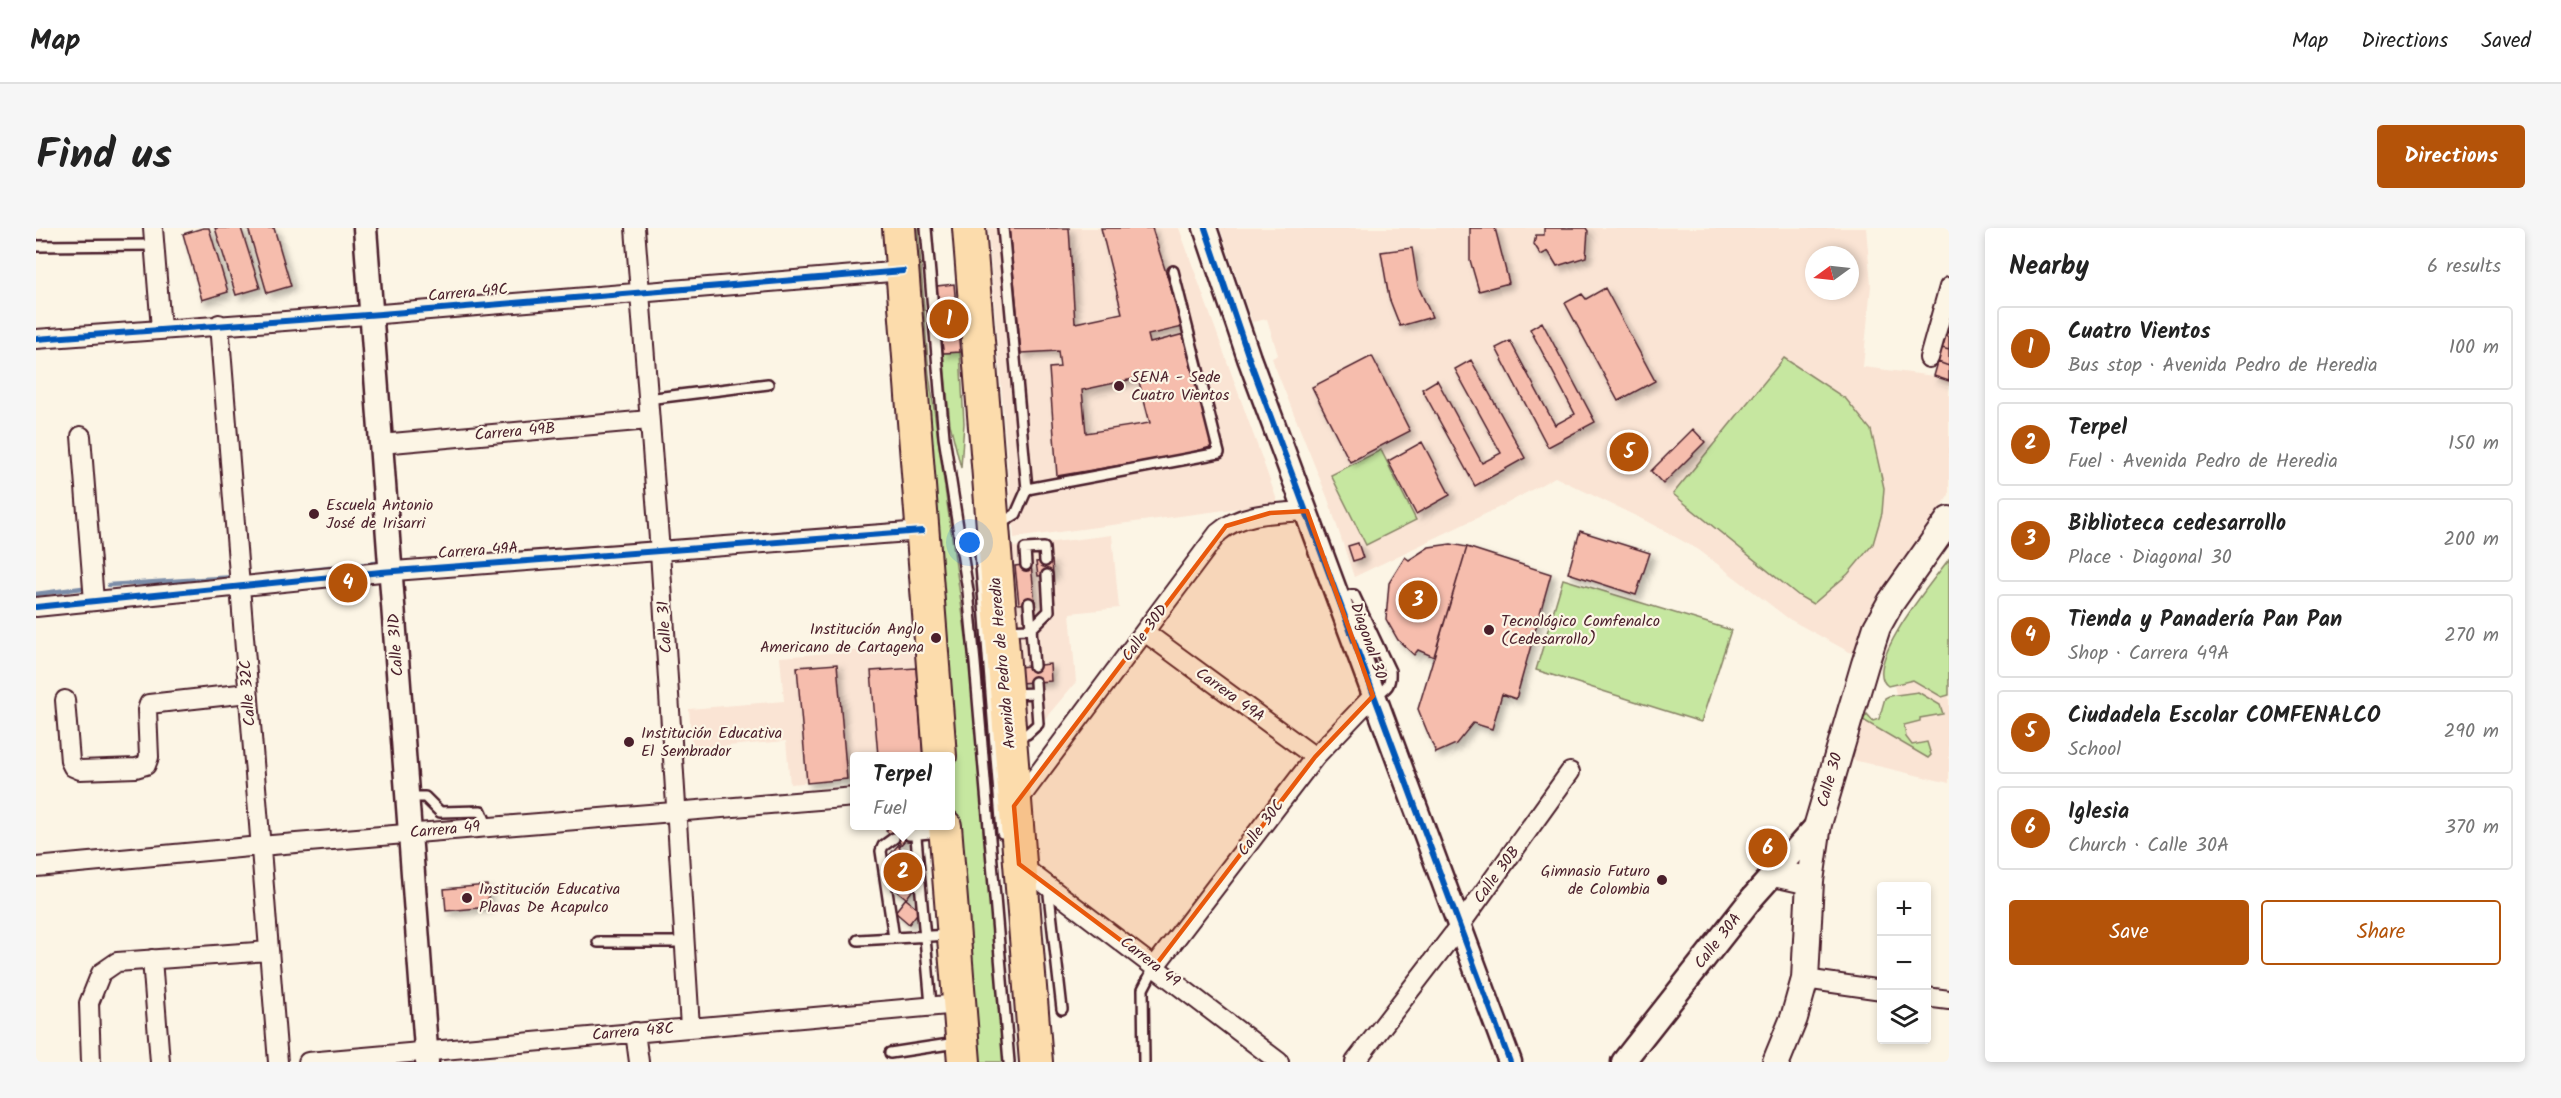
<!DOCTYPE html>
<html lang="en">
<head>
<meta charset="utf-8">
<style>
	:root { --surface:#fff; --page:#f6f6f6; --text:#222; --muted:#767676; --line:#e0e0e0; --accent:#b45309 }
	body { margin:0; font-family:Kalam,sans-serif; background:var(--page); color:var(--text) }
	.controls { position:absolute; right:18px; bottom:18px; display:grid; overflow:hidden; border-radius:6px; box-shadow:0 3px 9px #0003 }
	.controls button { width:54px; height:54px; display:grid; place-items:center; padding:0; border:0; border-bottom:2px solid var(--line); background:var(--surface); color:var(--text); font:30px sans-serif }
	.compass { position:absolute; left:1769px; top:18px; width:54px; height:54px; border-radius:50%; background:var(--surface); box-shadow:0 3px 9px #0003; rotate:255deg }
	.you { position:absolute; left:934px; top:315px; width:21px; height:21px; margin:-15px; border:4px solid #fff; border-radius:50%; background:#1a73e8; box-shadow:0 0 0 9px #1a73e833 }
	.badge { display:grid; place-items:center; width:39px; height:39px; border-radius:50%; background:var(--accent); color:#fff; font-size:20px; font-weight:700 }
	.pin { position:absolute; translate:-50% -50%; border:3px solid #fff; box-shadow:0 2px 6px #0006 }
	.popup { position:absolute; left:814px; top:524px; width:105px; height:78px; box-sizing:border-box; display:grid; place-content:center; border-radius:6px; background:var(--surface); filter:drop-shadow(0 2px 4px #0005); font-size:20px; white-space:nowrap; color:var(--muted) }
	.popup b { font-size:22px; color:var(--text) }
	.popup::after { content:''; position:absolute; left:50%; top:100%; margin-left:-12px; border:12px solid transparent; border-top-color:var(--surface) }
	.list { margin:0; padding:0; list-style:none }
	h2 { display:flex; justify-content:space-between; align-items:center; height:78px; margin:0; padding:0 24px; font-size:26px }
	h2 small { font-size:20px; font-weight:400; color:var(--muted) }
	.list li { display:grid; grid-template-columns:39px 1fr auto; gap:18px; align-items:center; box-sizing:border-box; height:84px; margin:0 12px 12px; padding:0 12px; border:2px solid var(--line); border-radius:6px }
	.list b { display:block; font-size:22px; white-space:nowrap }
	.list p { margin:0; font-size:20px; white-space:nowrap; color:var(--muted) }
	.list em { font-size:20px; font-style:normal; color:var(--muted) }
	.actions { display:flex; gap:12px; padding:18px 24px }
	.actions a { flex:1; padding:14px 0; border:2px solid var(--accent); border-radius:6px; text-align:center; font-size:21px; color:var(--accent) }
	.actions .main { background:var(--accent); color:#fff }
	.icon { flex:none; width:33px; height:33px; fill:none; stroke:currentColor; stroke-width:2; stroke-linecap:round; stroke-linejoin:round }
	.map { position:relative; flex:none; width:1913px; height:834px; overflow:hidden; border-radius:6px }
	header { display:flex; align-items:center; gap:36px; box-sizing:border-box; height:84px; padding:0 30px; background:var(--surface); border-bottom:2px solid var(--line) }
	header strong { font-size:28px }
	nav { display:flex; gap:33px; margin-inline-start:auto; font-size:21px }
	.intro { display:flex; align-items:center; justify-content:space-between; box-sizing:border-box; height:144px; padding:0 36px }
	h1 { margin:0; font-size:42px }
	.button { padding:15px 27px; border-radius:6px; background:var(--accent); color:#fff; font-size:21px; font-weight:700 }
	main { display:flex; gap:36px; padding:0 36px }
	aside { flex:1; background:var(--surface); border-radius:6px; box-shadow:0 3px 9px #0003 }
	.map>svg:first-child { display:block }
	.built { fill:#fae4d4; fill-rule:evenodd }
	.green { fill:#c6e7a0; stroke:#888366; stroke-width:1.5 }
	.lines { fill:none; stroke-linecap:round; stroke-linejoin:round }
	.stream { stroke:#7b8da8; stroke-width:4.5 }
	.building { fill:#f6bdad; stroke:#4a1f2b; stroke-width:1.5; fill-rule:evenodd; filter:url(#shadow) }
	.service-casing { stroke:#4a1f2b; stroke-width:14 }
	.minor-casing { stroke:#4a1f2b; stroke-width:22 }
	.tertiary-casing { stroke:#4a1f2b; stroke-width:27 }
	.secondary-casing { stroke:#4a1f2b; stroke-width:30 }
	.trunk-casing { stroke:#4a1f2b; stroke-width:36 }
	.service { stroke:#fcf5e5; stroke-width:9 }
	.minor { stroke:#fcf5e5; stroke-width:18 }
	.tertiary { stroke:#fcf5e5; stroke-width:22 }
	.secondary { stroke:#fcf5e5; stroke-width:26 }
	.trunk { stroke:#fcdcac; stroke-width:32 }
	.cycleway-casing { stroke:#fcf5e5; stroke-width:10 }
	.cycleway { stroke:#0057b8; stroke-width:6 }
	.marked { fill:#e8590c; fill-opacity:0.2; stroke:#e8590c; stroke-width:4.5; stroke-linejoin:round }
	.poi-dot { fill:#4a1f2b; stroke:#fcf5e5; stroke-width:2 }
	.labels { text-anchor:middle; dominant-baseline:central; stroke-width:4.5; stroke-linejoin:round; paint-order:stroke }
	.street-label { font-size:16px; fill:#4a1f2b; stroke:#fcf5e5 }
	.poi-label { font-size:16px; fill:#4a1f2b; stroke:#fcf5e5; text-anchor:start }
</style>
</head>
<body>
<header>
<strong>Map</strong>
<nav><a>Map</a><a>Directions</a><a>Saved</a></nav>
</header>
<div class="intro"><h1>Find us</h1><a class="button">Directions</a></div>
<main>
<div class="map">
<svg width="1913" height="834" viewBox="0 0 1913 834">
	<defs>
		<filter id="shadow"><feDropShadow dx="4.5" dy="4.5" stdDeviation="3" flood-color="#0004"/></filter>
	</defs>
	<rect width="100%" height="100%" fill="#fcf5e5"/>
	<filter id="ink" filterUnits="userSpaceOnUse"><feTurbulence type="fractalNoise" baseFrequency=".0167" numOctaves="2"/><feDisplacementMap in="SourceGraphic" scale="12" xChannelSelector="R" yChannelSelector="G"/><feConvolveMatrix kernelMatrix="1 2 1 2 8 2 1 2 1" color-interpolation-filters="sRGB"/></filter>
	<g filter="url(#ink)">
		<!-- built -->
		<path class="built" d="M952 0H1143L1242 275 978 310Z
			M1184 0H1830L1835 57 1827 139 1898 148 1913 153V267L1833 385 1817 426 1753 391 1663 322 1610 293 1519 249 1470 276 1318 349 1292 271 1239 139 1236 130 1242 127 1231 91 1216 94ZM1778 27H1814V63H1778Z
			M1076 307 1083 380 1034 385 1040 454 985 519 969 320Z
			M1913 331V555L1817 532 1814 524 1829 488 1834 487 1837 493H1841L1846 486 1849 470 1860 466 1858 457 1848 455 1844 443 1851 419Z
			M878 418 887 528H819V551L754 556 750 513 656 521 653 481 748 473 744 429Z"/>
		<!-- green -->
		<path class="green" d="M873 0H882L893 146 933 431 969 834H937Z
			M924 124 928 195 925 240 914 196 907 125Z
			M1748 130 1810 171 1835 202 1848 260 1846 285 1837 316 1812 346 1777 376 1763 368 1637 266Z
			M1345 222 1380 292 1330 317 1295 247Z
			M1913 331V467L1906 469 1877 452 1852 458C1824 439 1899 350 1913 331Z
			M1527 351 1695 402 1665 494 1500 442Z
			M1882 464 1904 477 1907 486 1884 490V493L1868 497 1870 509 1876 517 1891 514 1895 527 1892 530 1827 492 1831 486 1837 493 1843 491 1849 470 1853 468Z"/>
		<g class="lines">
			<!-- stream -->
			<path class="stream" d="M228 347 340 335
				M73 357 199 349
				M0 366 54 359"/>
		</g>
		<!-- building -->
		<path class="building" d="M167 0H173L192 64 166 72 147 6Z
			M179 0H205L224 60 200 67Z
			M212 0H238L255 58 231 65Z
			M973 0H1033L1039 95 1086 85 1065 0H1116L1147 99 1112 107 1114 115 1148 106 1178 218 1150 226 1021 248 1013 140 1024 139 1022 123 985 125ZM1102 150 1114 195 1050 205 1046 162Z
			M1434 0H1459L1473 55 1443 63 1434 32Z
			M1508 0H1550L1552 3 1550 29 1521 38 1512 23 1505 27 1498 16 1500 7H1508Z
			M1376 20 1382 58 1396 89 1364 98 1353 70 1345 24Z
			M918 56 924 124 907 125 901 58Z
			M1569 60 1619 153 1582 173 1529 75 1546 66 1550 71Z
			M1506 94 1559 194 1512 219 1460 120 1474 113 1519 197 1539 186 1494 101Z
			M1911 104H1913V122L1906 120Z
			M1906 120 1913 122V138L1902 134Z
			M1336 128 1374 203 1314 234 1276 159Z
			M1435 132 1489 230 1439 258 1386 161 1401 152 1446 235 1465 225 1419 141Z
			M1902 134 1913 138V153L1898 148Z
			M1657 201 1669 214 1627 256 1615 243Z
			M1386 214 1414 267 1380 286 1352 233Z
			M1544 303 1614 325 1600 367 1532 345Z
			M1322 315 1327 330 1317 333 1312 318Z
			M1415 316 1431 319 1398 429 1382 422 1378 427 1362 412 1350 391 1353 355 1369 329 1373 332 1393 319Z
			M1431 319 1515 346 1480 471 1466 466 1456 501 1437 495 1420 516 1400 525 1382 481Z
			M1016 332 1017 347 1002 348 1000 334Z
			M995 336 999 375 983 376 979 338Z
			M801 436 811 551 771 555 761 439Z
			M1014 436 1015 453 983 455 982 439Z
			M880 440 887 528H842L835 443Z
			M854 598H867L876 604 863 619 878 632 867 645 881 656 870 671 884 682 873 696 859 684 870 670 855 658 867 643 851 630 864 615 850 603Z
			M451 657 453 679 410 683 408 661Z"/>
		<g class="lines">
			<!-- service casing -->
			<g class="service-casing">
				<path id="service" d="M890 0 908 209 932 363 939 435 973 834
					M0 18 118 17
					M611 171 732 156
					M991 261 1183 225 1137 43
					M964 296 980 286 991 261 967 0
					M944 325 966 605
					M990 337 989 321 1008 320 1009 333
					M1304 374 1315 367H1318L1354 443C1355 457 1351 461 1339 467
					M993 375 998 438
					M969 402 995 401 1013 383 1011 347
					M975 466 1000 465
					M978 507 991 506 1002 496 999 454
					M371 569H389L404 584 445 583 452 599
					M879 598 895 777
					M873 607 904 604
					M1012 658 1026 781
					M858 710 845 623 847 618 858 610
					M822 712 913 707
					M562 714H649
					M854 825 920 815
					M1108 834 1107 761 1119 738"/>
			</g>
			<!-- minor casing -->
			<g class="minor-casing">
				<path id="minor" d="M117 0 125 101
					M599 0 624 324 654 799
					M183 96 242 834
					M0 111 345 86 867 43
					M1893 130 1913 59
					M45 208 58 373
					M345 216 613 192
					M0 379 345 344 886 303
					M1110 405 1279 529
					M29 472 34 533 37 539 44 542 100 540 110 537 113 529 111 482 113 476 212 465
					M979 577 1182 305C1205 284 1241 285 1271 283
					M983 636 1243 834
					M0 639 224 618 819 569
					M116 731 124 834
					M1119 738 1279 529 1337 468
					M1769 751 1846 762
					M1890 769 1913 772
					M599 804 603 834
					M55 834 53 775 65 745 81 734 233 723
					M272 834 923 776
					M1319 834 1422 700 1534 544"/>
			</g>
			<!-- tertiary casing -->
			<g class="tertiary-casing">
				<path id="tertiary" d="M329 0 391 834
					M1169 0 1213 130 1474 834
					M1587 834 1716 670 1782 596"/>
			</g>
			<!-- secondary casing -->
			<g class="secondary-casing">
				<path id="secondary" d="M1738 645 1774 653
					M1740 834 1758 790 1769 751 1774 653 1782 596 1829 436 1841 399 1855 374 1913 292"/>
			</g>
			<!-- trunk casing -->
			<g class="trunk-casing">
				<path id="trunk" d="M863 0 904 528
					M933 0 1000 834
					M909 598 928 834"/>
			</g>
			<!-- service -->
			<use href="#service" class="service"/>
			<!-- minor -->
			<use href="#minor" class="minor"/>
			<!-- tertiary -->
			<use href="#tertiary" class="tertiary"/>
			<!-- secondary -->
			<use href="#secondary" class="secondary"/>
			<!-- trunk -->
			<use href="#trunk" class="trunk"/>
			<!-- cycleway casing -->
			<g class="cycleway-casing">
				<path id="cycleway" d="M1169 0 1213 130 1474 834
					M0 111 345 86 867 43
					M0 379 345 344 886 303"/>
			</g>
			<!-- cycleway -->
			<use href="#cycleway" class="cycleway"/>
		</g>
	</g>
	<!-- marked area -->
	<path class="marked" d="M1271 283 1337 468 1279 529 1119 738 983 636 978 578 1190 298 1234 285Z"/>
	<!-- markers -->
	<g class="poi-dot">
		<circle cx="1083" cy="158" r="6"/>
		<circle cx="278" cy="286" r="6"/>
		<circle cx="1453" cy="402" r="6"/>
		<circle cx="900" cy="410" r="6"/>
		<circle cx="593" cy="514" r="6"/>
		<circle cx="1626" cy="652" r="6"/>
		<circle cx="431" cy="670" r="6"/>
	</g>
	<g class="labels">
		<!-- street labels -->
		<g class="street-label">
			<text transform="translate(432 65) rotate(-5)">Carrera 49C</text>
			<text transform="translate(479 204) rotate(-5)">Carrera 49B</text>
			<text transform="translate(442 323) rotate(-4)">Carrera 49A</text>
			<text transform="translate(629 399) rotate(-94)">Calle 31</text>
			<text transform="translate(1109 405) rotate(-54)">Calle 30D</text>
			<text transform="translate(1332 413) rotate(71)">Diagonal 30</text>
			<text transform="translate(360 417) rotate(-94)">Calle 31D</text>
			<text transform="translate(967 435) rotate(-95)">Avenida Pedro de Heredia</text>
			<text transform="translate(212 465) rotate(-94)">Calle 32C</text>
			<text transform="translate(1194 467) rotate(36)">Carrera 49A</text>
			<text transform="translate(1794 552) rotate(-74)">Calle 30</text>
			<text transform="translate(1225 600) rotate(-53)">Calle 30C</text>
			<text transform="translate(409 602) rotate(-5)">Carrera 49</text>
			<text transform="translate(1461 647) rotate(-54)">Calle 30B</text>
			<text transform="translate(1682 713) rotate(-52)">Calle 30A</text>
			<text transform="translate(1114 734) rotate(38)">Carrera 49</text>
			<text transform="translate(597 804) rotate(-5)">Carrera 48C</text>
		</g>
		<!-- poi labels -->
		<g class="poi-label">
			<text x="1095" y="149">SENA - Sede<tspan x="1095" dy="18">Cuatro Vientos</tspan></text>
			<text x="290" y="277">Escuela Antonio<tspan x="290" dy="18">José de Irisarri</tspan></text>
			<text x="1465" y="393">Tecnológico Comfenalco<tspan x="1465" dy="18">(Cedesarrollo)</tspan></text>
			<text x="888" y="401" text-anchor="end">Institución Anglo<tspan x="888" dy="18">Americano de Cartagena</tspan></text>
			<text x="605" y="505">Institución Educativa<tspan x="605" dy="18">El Sembrador</tspan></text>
			<text x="1614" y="643" text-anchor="end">Gimnasio Futuro<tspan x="1614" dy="18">de Colombia</tspan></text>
			<text x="443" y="661">Institución Educativa<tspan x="443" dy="18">Plavas De Acapulco</tspan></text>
		</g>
	</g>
</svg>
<div class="controls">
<button>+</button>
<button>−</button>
<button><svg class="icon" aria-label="layers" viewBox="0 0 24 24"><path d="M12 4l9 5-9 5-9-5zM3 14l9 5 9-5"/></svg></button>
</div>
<svg class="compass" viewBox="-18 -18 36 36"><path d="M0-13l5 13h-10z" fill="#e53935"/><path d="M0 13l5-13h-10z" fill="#767676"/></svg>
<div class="you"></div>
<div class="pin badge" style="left:913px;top:91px">1</div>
<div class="pin badge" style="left:867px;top:644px">2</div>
<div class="popup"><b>Terpel</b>Fuel</div>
<div class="pin badge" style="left:1382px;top:372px">3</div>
<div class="pin badge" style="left:312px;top:355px">4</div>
<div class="pin badge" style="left:1593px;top:224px">5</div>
<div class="pin badge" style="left:1732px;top:620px">6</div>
</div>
<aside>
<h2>Nearby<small>6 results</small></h2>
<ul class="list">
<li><span class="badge">1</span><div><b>Cuatro Vientos</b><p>Bus stop · Avenida Pedro de Heredia</p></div><em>100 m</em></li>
<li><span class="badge">2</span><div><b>Terpel</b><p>Fuel · Avenida Pedro de Heredia</p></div><em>150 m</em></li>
<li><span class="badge">3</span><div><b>Biblioteca cedesarrollo</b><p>Place · Diagonal 30</p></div><em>200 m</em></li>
<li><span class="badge">4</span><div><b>Tienda y Panadería Pan Pan</b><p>Shop · Carrera 49A</p></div><em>270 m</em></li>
<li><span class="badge">5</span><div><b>Ciudadela Escolar COMFENALCO</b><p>School</p></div><em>290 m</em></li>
<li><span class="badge">6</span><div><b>Iglesia</b><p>Church · Calle 30A</p></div><em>370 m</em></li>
</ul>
<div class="actions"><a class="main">Save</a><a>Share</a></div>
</aside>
</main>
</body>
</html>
